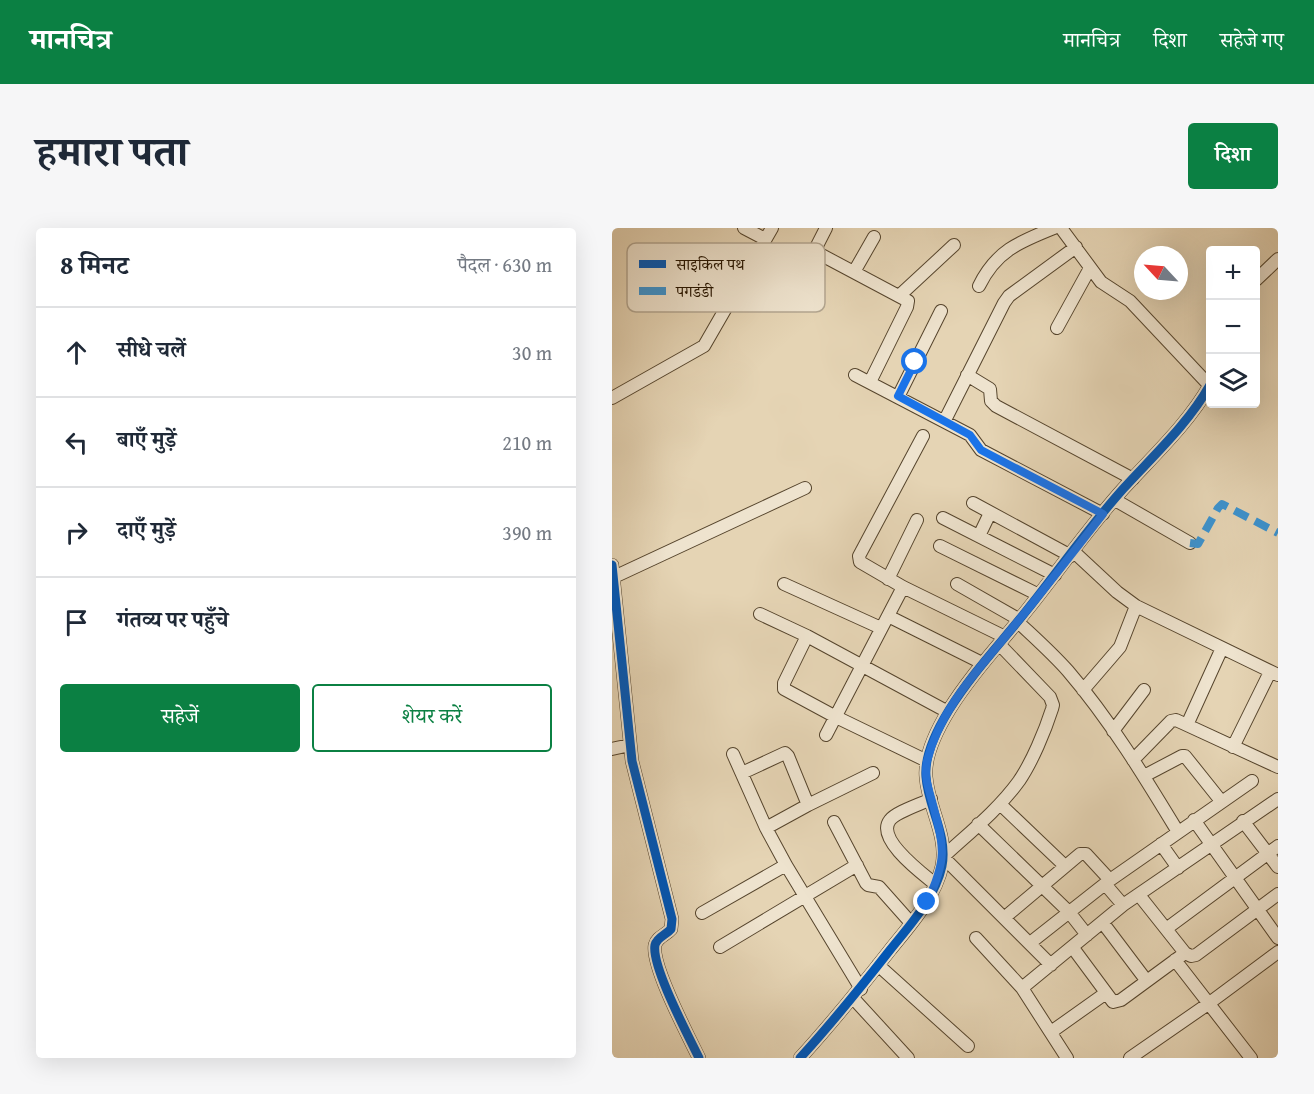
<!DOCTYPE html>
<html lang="hi">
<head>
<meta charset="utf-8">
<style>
	:root { --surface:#fff; --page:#f6f6f7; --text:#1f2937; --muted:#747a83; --line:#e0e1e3; --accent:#0b8043 }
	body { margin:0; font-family:"Gentium Book Plus","Noto Serif Devanagari",serif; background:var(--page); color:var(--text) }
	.controls { position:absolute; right:18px; top:18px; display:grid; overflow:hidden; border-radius:6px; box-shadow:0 6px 24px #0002 }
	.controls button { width:54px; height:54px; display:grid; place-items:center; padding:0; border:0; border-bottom:2px solid var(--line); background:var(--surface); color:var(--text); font:30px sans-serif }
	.compass { position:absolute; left:522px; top:18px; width:54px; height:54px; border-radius:50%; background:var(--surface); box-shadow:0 6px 24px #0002; rotate:296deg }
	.stop { position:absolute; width:18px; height:18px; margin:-14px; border:4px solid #1a73e8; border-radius:50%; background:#fff }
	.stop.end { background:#1a73e8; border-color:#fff; box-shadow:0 2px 6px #0008 }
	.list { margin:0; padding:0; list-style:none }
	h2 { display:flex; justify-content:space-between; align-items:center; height:78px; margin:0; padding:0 24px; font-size:26px }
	h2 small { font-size:20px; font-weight:400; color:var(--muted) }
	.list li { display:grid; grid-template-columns:39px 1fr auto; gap:18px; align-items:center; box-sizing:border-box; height:90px; padding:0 24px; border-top:2px solid var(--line) }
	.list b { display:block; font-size:22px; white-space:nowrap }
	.list em { font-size:20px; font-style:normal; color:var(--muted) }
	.actions { display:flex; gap:12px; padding:18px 24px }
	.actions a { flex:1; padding:14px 0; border:2px solid var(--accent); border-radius:6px; text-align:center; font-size:21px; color:var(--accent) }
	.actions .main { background:var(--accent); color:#fff }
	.icon { flex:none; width:33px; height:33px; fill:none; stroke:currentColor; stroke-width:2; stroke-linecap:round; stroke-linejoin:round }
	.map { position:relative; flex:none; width:666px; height:830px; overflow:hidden; border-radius:6px }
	header { display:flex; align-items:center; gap:36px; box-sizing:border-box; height:84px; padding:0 30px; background:var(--accent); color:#fff }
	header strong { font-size:28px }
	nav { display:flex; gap:33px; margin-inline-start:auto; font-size:21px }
	.intro { display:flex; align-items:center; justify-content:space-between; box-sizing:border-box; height:144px; padding:0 36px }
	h1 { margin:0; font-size:42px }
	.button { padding:15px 27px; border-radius:6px; background:var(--accent); color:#fff; font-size:21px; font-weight:700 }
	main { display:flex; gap:36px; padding:0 36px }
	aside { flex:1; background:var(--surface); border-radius:6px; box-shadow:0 6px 24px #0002 }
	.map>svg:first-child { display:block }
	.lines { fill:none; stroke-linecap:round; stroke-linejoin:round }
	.minor-casing { stroke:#56452d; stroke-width:14 }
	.minor { stroke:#eee3ce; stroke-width:12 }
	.quiet { stroke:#3b93d0; stroke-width:8; stroke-dasharray:15 8; stroke-linecap:butt }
	.cycleway-casing { stroke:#eee3ce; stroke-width:13 }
	.cycleway { stroke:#0057b8; stroke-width:9 }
	.route { stroke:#1a73e8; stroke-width:8 }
	.key { fill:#eee3ce; stroke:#b2a590; stroke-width:1.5 }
	.key-label { font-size:16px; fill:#271500 }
</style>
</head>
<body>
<header>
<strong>मानचित्र</strong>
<nav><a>मानचित्र</a><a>दिशा</a><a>सहेजे गए</a></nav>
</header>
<div class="intro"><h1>हमारा पता</h1><a class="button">दिशा</a></div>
<main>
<aside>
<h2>8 मिनट<small>पैदल · 630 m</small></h2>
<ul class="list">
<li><svg class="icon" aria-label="ahead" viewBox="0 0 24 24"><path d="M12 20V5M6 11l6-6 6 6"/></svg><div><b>सीधे चलें</b></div><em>30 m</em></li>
<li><svg class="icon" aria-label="left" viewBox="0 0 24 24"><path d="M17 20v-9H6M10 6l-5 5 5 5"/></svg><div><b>बाएँ मुड़ें</b></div><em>210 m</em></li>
<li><svg class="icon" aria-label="right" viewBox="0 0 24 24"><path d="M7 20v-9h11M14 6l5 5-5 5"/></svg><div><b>दाएँ मुड़ें</b></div><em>390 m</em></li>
<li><svg class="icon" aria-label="arrive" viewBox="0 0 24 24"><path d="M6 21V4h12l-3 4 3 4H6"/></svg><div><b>गंतव्य पर पहुँचे</b></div></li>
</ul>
<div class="actions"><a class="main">सहेजें</a><a>शेयर करें</a></div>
</aside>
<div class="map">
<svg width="666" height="830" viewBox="0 0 666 830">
	<rect width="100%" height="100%" fill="#e5d4b4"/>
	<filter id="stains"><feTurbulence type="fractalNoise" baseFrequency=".00333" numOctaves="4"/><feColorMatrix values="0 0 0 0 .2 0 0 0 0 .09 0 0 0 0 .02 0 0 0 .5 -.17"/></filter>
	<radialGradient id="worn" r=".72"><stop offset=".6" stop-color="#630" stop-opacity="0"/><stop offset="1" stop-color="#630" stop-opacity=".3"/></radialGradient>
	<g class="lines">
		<!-- minor casing -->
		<g class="minor-casing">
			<path id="minor" d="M132 0 153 11
				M449 0 489 54 518 73 598 158
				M202 23 296 73 295 79 258 154
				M242 44 262 9
				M644 52 666 31
				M185 57 214 0
				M367 58C384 23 407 14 442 0
				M287 68 342 17
				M445 100 478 40
				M243 147 358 207 369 222 491 286
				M355 147 378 161 379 173 384 178 521 251
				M286 169 329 83
				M0 170 92 118 160 0
				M333 192 392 75 397 68 464 19
				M311 208 247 328 248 334 291 359 393 409
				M503 272 578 315
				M361 275 459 328
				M331 290 443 347
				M367 308 378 285
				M328 318 427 367
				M462 324 505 364 524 378 666 447
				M0 337 20 533 60 691 59 701C54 707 45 709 43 717 39 738 77 809 87 830
				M2 349 193 260
				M276 351 305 292
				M172 356 269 400
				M345 356 408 392
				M148 386 195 408 336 484
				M276 388 370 435
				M406 394C423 410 440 425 456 443 498 492 532 548 566 604
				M195 408 172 455V461L222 488 315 533
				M387 416 438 469 441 477 440 481C433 503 420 534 407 553 386 582 357 605 331 629L439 737
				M471 462 508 419 524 378
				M575 497 610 420
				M501 503 532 462
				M214 507 291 359
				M621 519 658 444
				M0 521 18 517
				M121 526 154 600 174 637 249 761
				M521 532 559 493 564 492 666 539
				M130 545 173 525 176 528 196 577
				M532 548 570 528H573L609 573
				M319 571C309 576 284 584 278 592 263 611 311 646 323 656
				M388 576 453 638
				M582 592 666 710
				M631 593 666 639
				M222 594 254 655 256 657 267 659 299 695
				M366 596 457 684 475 707
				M154 600 196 577 261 545
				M549 616 566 640
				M493 656 511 677
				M527 667 573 725 579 728 584 727 666 666
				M90 685 174 637
				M392 690 468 626H474L498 652 640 553
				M491 695 534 752
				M554 701 666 618
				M364 710 410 760 455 830
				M418 715 498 652
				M108 719 245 637
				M461 720 501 774 509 772 573 725
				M563 732 639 830
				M266 737 356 818
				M410 760 511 677 666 571
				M241 770 296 830
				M439 804 494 765
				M188 830C220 795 249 759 278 722 298 697 323 670 330 638 336 607 316 579 314 549 312 527 326 500 337 482 360 445 389 415 415 382 447 342 477 299 511 261 541 228 576 196 598 157
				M518 830 596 776 666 724"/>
		</g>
		<!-- minor -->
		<use href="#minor" class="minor"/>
		<!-- quiet -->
		<path class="quiet" d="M578 315 586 316 606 280 610 276 666 305"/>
		<!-- cycleway casing -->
		<g class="cycleway-casing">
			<path id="cycleway" d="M0 337 20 533 60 691 59 701C54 707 45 709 43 717 39 738 77 809 87 830
				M188 830C220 795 249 759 278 722 298 697 323 670 330 638 336 607 316 579 314 549 312 527 326 500 337 482 360 445 389 415 415 382 447 342 477 299 511 261 541 228 576 196 598 157"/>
		</g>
		<!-- cycleway -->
		<use href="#cycleway" class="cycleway"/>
	</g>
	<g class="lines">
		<!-- route -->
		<path class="route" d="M303 134 286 168 358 207 369 222 491 286C463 322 435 358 406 393 372 436 329 477 315 533 312 548 316 559 320 573 332 619 336 630 315 674"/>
	</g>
	<!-- legend -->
	<rect x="15" y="15" width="198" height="69" rx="9" class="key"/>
	<rect x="27" y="32" width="27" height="8" fill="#0057b8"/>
	<rect x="27" y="59" width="27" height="8" fill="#3b93d0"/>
	<g class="key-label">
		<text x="64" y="42">साइकिल पथ</text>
		<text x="64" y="69">पगडंडी</text>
	</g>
	<rect width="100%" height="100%" filter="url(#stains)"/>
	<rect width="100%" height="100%" fill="url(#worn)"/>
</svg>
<div class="controls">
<button>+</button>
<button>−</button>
<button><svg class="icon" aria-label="layers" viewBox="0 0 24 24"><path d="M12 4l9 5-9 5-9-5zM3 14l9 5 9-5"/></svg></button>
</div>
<svg class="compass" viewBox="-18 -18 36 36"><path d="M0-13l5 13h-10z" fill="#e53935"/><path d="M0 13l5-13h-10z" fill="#747a83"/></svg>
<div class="stop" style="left:303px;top:134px"></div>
<div class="stop end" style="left:315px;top:674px"></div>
</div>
</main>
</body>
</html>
